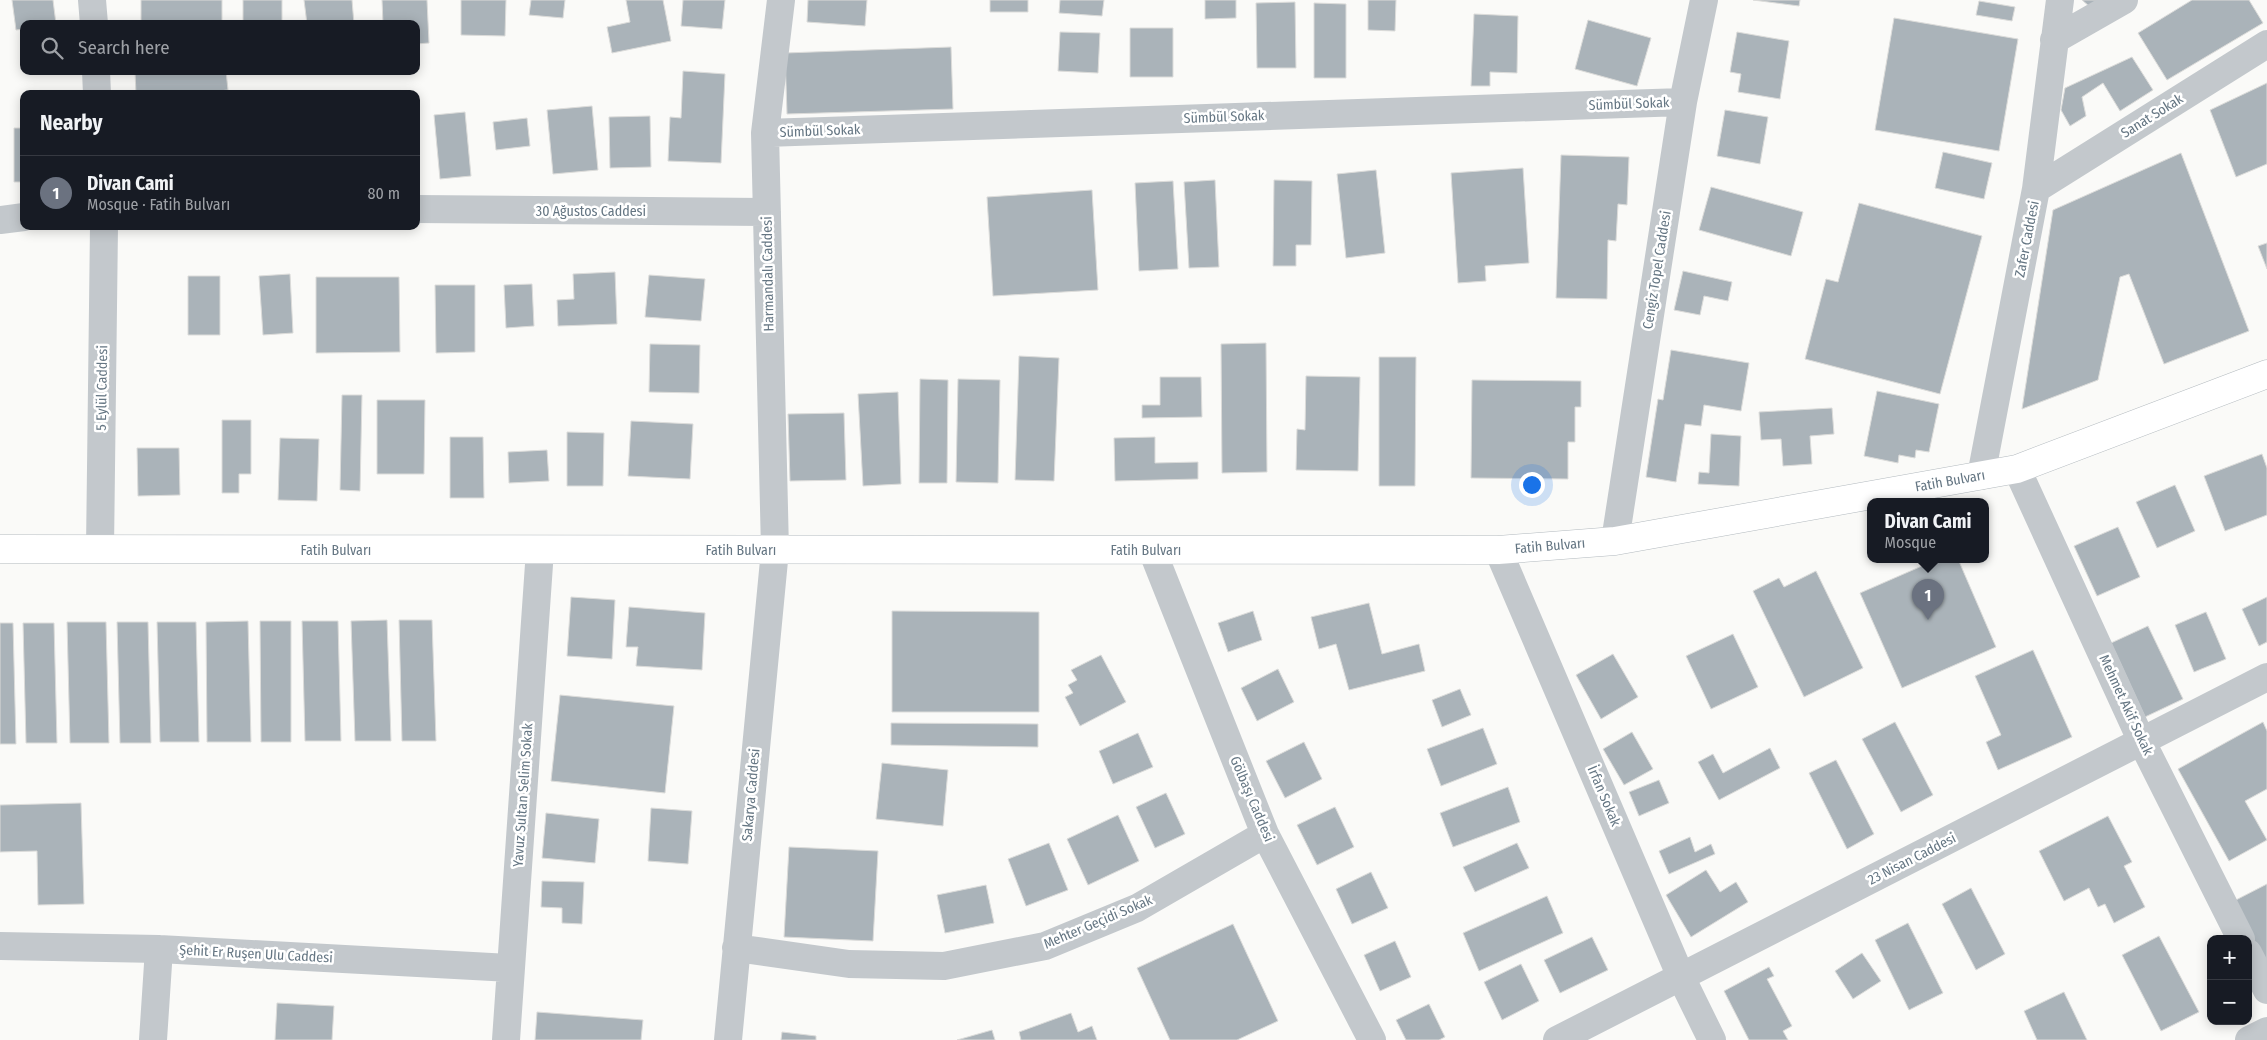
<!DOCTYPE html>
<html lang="en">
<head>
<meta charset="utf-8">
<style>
	:root { --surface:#171b24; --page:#20242c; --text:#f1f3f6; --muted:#9ea1a6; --line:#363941; --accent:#e4572e }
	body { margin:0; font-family:"Fira Sans Condensed",sans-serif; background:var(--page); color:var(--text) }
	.controls { position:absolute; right:15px; bottom:15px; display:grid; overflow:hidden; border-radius:10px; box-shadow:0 2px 12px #0003 }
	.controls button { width:45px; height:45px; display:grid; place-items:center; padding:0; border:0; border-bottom:1px solid var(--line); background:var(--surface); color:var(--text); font:25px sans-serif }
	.you { position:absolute; left:1531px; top:484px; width:18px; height:18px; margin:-12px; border:4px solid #fff; border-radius:50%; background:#1a73e8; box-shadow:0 0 0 8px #1a73e833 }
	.badge { display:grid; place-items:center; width:32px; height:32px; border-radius:50%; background:var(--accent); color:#fff; font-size:16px; font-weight:700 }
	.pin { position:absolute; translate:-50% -41px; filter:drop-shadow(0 1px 2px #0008) }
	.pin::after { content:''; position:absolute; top:26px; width:18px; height:15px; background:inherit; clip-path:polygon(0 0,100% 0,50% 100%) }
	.popup { position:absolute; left:1867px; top:498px; width:122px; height:65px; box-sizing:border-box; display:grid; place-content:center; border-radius:10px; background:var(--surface); filter:drop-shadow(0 1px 4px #0005); font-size:16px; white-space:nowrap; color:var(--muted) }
	.popup b { font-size:19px; color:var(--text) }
	.popup::after { content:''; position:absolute; left:50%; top:100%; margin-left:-10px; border:10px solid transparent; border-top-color:var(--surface) }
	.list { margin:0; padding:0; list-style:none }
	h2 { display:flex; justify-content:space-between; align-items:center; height:65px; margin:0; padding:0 20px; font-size:21px }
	h2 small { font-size:16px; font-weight:400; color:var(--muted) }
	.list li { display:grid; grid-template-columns:32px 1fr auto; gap:15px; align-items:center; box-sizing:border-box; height:75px; padding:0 20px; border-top:1px solid var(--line) }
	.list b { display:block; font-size:19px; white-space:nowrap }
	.list p { margin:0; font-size:16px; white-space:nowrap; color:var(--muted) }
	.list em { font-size:16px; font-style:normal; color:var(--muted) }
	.icon { flex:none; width:28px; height:28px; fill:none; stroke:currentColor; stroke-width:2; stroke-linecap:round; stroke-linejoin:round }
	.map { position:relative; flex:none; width:2267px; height:1040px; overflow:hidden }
	.search { position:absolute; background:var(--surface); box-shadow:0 2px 12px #0003; left:20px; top:20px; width:400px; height:55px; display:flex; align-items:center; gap:12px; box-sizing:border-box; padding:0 18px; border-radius:10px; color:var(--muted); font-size:19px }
	.panel { position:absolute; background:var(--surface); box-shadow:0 2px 12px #0003; left:20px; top:90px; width:400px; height:140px; border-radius:10px }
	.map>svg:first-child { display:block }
	.building { fill:#aab3b9; stroke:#dcdcda }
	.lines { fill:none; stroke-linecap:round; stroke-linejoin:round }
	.secondary-casing { stroke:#b3babf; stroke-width:29 }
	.street { stroke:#c3c8cc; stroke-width:28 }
	.secondary { stroke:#fff; stroke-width:28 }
	.labels { text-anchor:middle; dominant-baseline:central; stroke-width:5; stroke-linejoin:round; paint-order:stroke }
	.street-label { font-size:14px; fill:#657683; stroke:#fff }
</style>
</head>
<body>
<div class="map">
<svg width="2267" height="1040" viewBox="0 0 2267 1040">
	<rect width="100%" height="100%" fill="#fafaf8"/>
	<!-- building -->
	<path class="building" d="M12 0H53L56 24H24V29L16 30Z
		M141 0H222V24H141Z
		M243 0H282V24H243Z
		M304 0H352L354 24H307Z
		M382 0H427L429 43 416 44V24H383Z
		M461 0H506L505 36 461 35Z
		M531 0H565L563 18 529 15Z
		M626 0H663L671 41 612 53 607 27 630 22Z
		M683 0H725L722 29 681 26Z
		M808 0H867L865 26 807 22Z
		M990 0H1028V12H990Z
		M1060 0H1104L1102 16 1059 13Z
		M1205 0H1236V18L1205 19Z
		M1368 0H1396L1395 31 1368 30Z
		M1753 0H1800L1799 6Z
		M2082 0H2115L2097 13Z
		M2192 0H2249L2263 23 2167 80 2138 33Z
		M1979 1 2015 7 2012 21 1976 15Z
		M1295 2 1296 68H1257L1256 3Z
		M1314 3 1346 4V78H1314Z
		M1474 14 1518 16 1517 73 1490 72V86H1471Z
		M1894 18 2018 39 1999 151 1875 130Z
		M1588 20 1651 38 1637 86 1575 69Z
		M1130 28H1173V77H1130Z
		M1060 32 1100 33 1098 73 1058 71Z
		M1737 32 1789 41 1780 99 1738 92 1741 74 1730 72Z
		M951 47 953 109 787 114 785 53Z
		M2132 57 2153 90 2120 111 2103 83 2082 97 2086 116 2070 126 2061 110 2065 88Z
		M135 71H226L228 90 191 94H136Z
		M683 71 725 74 721 163 668 161 670 117 681 118Z
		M2267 83V164L2236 177 2210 110Z
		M592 106 598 170 553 174 547 110Z
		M1725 110 1768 117 1760 164 1717 156Z
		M465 112 471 176 440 179 434 115Z
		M650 116 651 167 610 168 609 117Z
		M527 118 530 146 496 150 493 122Z
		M14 128H24V182H14Z
		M1943 152 1992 163 1984 199 1935 188Z
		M2181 153 2249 331 2164 364 2129 274 2120 277 2098 380 2022 409 2053 210Z
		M1561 155 1629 157 1627 205 1618 204 1616 241 1608 240 1607 299 1556 298Z
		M1523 168 1529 263 1485 266 1486 281 1458 283 1451 173Z
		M1376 170 1385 253 1346 258 1337 174Z
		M1215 180 1219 267 1189 268 1184 182Z
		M1274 180 1312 181 1311 245H1296V266H1273Z
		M1173 181 1178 269 1139 271 1135 183Z
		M1711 187 1803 212 1791 256 1699 230Z
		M1092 190 1098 290 993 296 987 197Z
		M1859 203 1982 236 1940 394 1805 359 1826 279 1838 282Z
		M2267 243V269L2258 246Z
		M1683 271 1732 282 1728 301 1704 296 1700 315 1674 310Z
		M615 272 617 324 558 326 557 300 574 299 573 274Z
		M290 274 293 333 263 335 259 276Z
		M649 275 705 279 701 321 645 317Z
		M188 276H220V335H188Z
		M316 277H399L400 352 316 353Z
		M532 284 534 326 506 328 504 285Z
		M435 285H475V352L436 353Z
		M1266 343 1267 472 1222 473 1221 344Z
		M650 344 700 345 699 393 649 392Z
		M1671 350 1749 363 1741 411 1704 405 1701 426 1685 424 1676 482 1646 477 1658 399 1663 400Z
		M1019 356 1059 358 1054 481 1015 480Z
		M1379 357H1416L1415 486H1379Z
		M1306 376 1360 377 1358 471 1296 470 1297 429 1305 430Z
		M1160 377H1201L1202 417 1142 418V405H1160Z
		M920 379 948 380 947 483H919Z
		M958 379 1000 380 998 483 956 482Z
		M1472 380 1581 381V407H1575V442H1568V479L1471 478Z
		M1877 391 1939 404 1929 452 1916 450 1915 458 1899 455 1898 463 1864 456Z
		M898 392 901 484 863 486 858 394Z
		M342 395H362L360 491 340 490Z
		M377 400H425L424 474H377Z
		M1832 408 1834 434 1810 436 1812 464 1783 466 1781 439 1761 440 1759 412Z
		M844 413 846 480 790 481 788 414Z
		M222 420H251V474H239V493H222Z
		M631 421 693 424 690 479 628 476Z
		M567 432 604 433 603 486H567Z
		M1711 434 1741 436 1739 486 1698 484 1699 472 1709 473Z
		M450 437H483L484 498H450Z
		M1155 437V463L1198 462V479L1115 481 1114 438Z
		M280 438 319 439 317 501 278 500Z
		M137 448H179L180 495 138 496Z
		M547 450 549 481 509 483 508 452Z
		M2262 454 2267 468V515L2225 531 2204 476Z
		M2175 485 2195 531 2157 548 2136 502Z
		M2118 527 2140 577 2097 596 2074 546Z
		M1938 559H1958L1996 647 1902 688 1860 593Z
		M1816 571 1863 668 1804 697 1753 591 1779 578 1784 587Z
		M571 597 615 600 612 659 567 656Z
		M2267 597V642L2259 646 2242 609Z
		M1369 603 1382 654 1419 644 1425 671 1349 690 1336 644 1319 649 1311 617Z
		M629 607 705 613 702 670 636 666 638 647H626Z
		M892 611 1039 612V712H892Z
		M1253 611 1262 640 1228 652 1218 623Z
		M2206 612 2226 659 2194 672 2175 625Z
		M387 620 391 741H355L351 621Z
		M399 620H432L436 741H402Z
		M248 621 251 742H207L206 622Z
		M260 621H291V742H261Z
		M302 621H338L341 741H305Z
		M67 622H106L109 743H70Z
		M117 622H148L151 743H120Z
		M157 622H196L199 742H160Z
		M0 623H13L16 744H0Z
		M23 623H54L57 743H26Z
		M2148 626 2183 699 2145 717 2111 643Z
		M1733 634 1758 687 1711 709 1686 656Z
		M2033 650 2072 737 1998 770 1986 742 2001 735 1975 676Z
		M1613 654 1638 697 1601 719 1576 675Z
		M1101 655 1126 702 1080 726 1065 697 1073 693 1068 685 1077 680 1071 670Z
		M1278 669 1294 702 1257 721 1241 688Z
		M1460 689 1471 715 1442 727 1432 700Z
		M560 695 674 706 665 793 551 781Z
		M1895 722 1933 795 1901 812 1862 739Z
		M2263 722 2267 731V789L2245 801 2267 840 2229 861 2178 769Z
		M891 723 1038 724V747L891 745Z
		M1483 728 1497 764 1441 786 1427 749Z
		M1632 732 1653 769 1624 785 1603 749Z
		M1138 733 1153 767 1113 784 1099 751Z
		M1304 742 1322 779 1285 798 1266 761Z
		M1770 748 1780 768 1719 800 1698 762 1713 754 1723 773Z
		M1836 760 1874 834 1847 849 1809 773Z
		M882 763 948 770 943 826 876 819Z
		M1659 780 1669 803 1639 816 1629 792Z
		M1508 787 1520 822 1453 847 1440 813Z
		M1166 793 1185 834 1155 848 1136 807Z
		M81 803 84 904 38 905 37 851 0 852V805Z
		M1335 807 1354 847 1317 865 1297 825Z
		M651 808 692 811 688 864 648 861Z
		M546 813 599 819 595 863 542 858Z
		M1118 815 1139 861 1088 885 1067 839Z
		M2108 816 2132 862 2124 866 2145 907 2114 923 2105 904 2098 907 2089 888 2064 901 2039 851Z
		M1690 837 1695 852 1711 844 1715 854 1669 874 1659 851Z
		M1049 843 1068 890 1026 906 1008 859Z
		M1517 843 1529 868 1475 892 1463 867Z
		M789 847 878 851 873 941 784 937Z
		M1706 870 1720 892 1736 882 1748 902 1691 937 1666 895Z
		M1371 872 1388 908 1352 924 1336 889Z
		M542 881 584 882 582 924 562 923V908L541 907Z
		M2267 884V973L2232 902Z
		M986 885 994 923 945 933 937 895Z
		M1971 888 2005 954 1976 970 1942 904Z
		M1547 896 1563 933 1479 971 1463 933Z
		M1908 923 1943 993 1909 1010 1875 940Z
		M1233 924 1278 1021 1237 1040H1170L1137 968Z
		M2159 936 2199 1012 2161 1031 2122 955Z
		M1592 937 1608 970 1560 993 1544 960Z
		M1395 941 1411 977 1380 991 1364 955Z
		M1862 953 1881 981 1853 999 1835 971Z
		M1521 964 1539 1001 1502 1020 1484 982Z
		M1769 967 1774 976 1767 979 1792 1026 1783 1031 1788 1040H1749L1724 991Z
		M2064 992 2087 1040H2037L2024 1011Z
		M277 1003 334 1006 332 1040H275Z
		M1429 1004 1445 1037 1439 1040H1406L1396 1020Z
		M537 1012 643 1020 641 1040H535Z
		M1071 1013 1078 1032 1092 1026 1097 1040H1021L1019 1032Z
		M992 1030 995 1040H957Z
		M782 1032 816 1036V1040H781Z"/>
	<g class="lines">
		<!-- secondary casing -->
		<g class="secondary-casing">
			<path id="secondary" d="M0 549 1498 550 1615 541 2017 469 2267 374"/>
		</g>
		<!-- street -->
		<path class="street" d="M92 0 94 24
			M2054 40 2124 0
			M96 71 97 94
			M765 133 1683 102
			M2036 189 2267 44
			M416 209 767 212
			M0 220 24 217
			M2017 469 2142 742 2241 939
			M1981 476 2036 189 2060 0
			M1615 541 1683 102 1704 0
			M100 549 104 226
			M1152 550 1265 834 1372 1040
			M1498 550 1681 977 1712 1040
			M0 946 159 949 511 968
			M736 948 849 964 944 966 1045 946 1137 908 1265 834
			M2248 953 2267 990
			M153 1040 159 949
			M506 1040 540 550
			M728 1040 775 550 765 133 781 0
			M1557 1040 2267 677
			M2249 1040 2267 1031"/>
		<!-- secondary -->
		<use href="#secondary" class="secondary"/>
	</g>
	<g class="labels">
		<!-- street labels -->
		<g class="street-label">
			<text transform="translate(1629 104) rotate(-2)">Sümbül Sokak</text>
			<text transform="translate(2152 116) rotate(-32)">Sanat Sokak</text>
			<text transform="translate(1224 117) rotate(-2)">Sümbül Sokak</text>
			<text transform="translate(820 131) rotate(-2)">Sümbül Sokak</text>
			<text x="591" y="211">30 Ağustos Caddesi</text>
			<text transform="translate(2027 239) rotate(-79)">Zafer Caddesi</text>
			<text transform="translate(1657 270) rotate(-81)">Cengiz Topel Caddesi</text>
			<text transform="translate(768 274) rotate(-91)">Harmandalı Caddesi</text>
			<text transform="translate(102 388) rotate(-89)">5 Eylül Caddesi</text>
			<text transform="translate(1950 481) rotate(-10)">Fatih Bulvarı</text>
			<text transform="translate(1550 546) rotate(-5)">Fatih Bulvarı</text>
			<text x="336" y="550">Fatih Bulvarı</text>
			<text x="741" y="550">Fatih Bulvarı</text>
			<text x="1146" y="550">Fatih Bulvarı</text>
			<text transform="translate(2126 705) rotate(65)">Mehmet Akif Sokak</text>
			<text transform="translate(523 795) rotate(-86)">Yavuz Sultan Selim Sokak</text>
			<text transform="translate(751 795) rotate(-85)">Sakarya Caddesi</text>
			<text transform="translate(1604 796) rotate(67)">İrfan Sokak</text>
			<text transform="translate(1252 799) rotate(67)">Gölbaşı Caddesi</text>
			<text transform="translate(1912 859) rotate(-27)">23 Nisan Caddesi</text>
			<text transform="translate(1098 922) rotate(-23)">Mehter Geçidi Sokak</text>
			<text transform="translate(256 954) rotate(3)">Şehit Er Ruşen Ulu Caddesi</text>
		</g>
	</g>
</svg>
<div class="controls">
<button>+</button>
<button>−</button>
</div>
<div class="you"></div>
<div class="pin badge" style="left:1928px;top:620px;background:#6b7280">1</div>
<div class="popup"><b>Divan Cami</b>Mosque</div>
<div class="search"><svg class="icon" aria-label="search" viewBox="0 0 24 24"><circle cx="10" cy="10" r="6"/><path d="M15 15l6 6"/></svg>Search here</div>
<section class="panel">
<h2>Nearby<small></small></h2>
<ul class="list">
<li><span class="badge" style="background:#6b7280">1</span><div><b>Divan Cami</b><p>Mosque · Fatih Bulvarı</p></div><em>80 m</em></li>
</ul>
</section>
</div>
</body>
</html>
